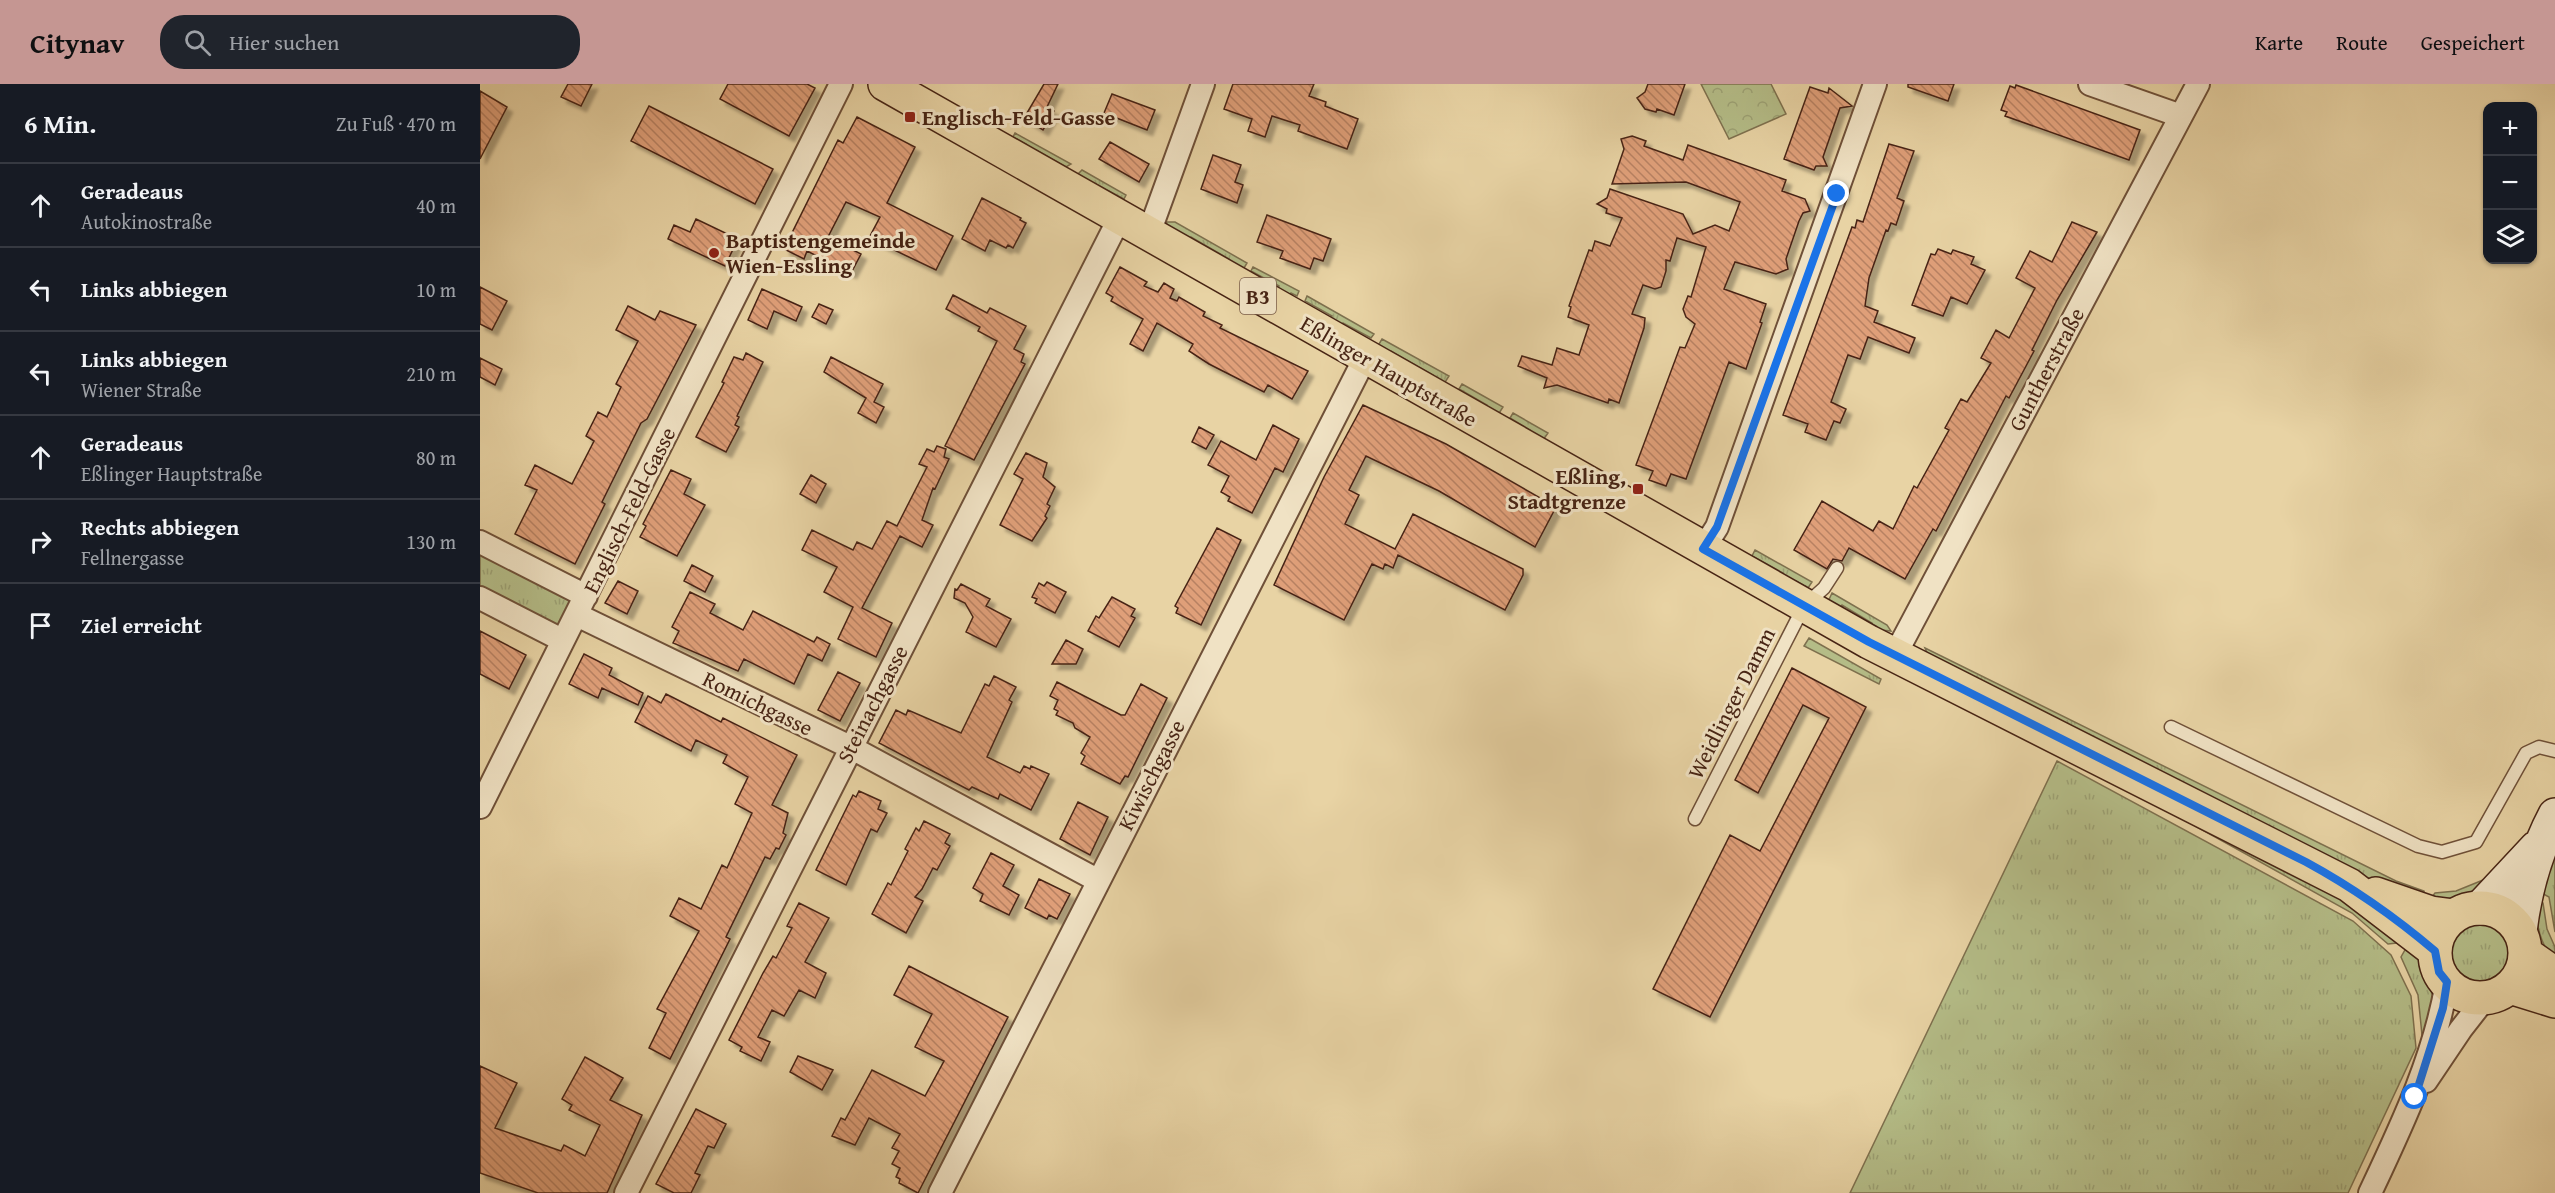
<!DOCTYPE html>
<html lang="de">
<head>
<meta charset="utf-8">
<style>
	:root { --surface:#171b24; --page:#20242c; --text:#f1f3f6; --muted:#9ea1a6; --line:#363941; --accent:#c59692 }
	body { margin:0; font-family:"Gentium Book Plus",serif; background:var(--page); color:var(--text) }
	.controls { position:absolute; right:18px; top:18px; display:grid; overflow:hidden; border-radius:12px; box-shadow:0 2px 4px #0004 }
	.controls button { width:54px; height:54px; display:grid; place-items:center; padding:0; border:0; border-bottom:2px solid var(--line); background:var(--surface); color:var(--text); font:30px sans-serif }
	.stop { position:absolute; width:18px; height:18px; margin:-14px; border:4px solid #1a73e8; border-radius:50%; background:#fff }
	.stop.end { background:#1a73e8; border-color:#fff; box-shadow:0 2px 6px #0008 }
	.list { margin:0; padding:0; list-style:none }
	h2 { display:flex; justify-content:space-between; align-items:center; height:78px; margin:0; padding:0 24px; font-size:26px }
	h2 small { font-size:20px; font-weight:400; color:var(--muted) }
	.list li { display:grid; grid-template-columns:39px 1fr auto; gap:18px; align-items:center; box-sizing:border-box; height:84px; padding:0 24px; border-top:2px solid var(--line) }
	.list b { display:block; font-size:22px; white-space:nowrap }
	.list p { margin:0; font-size:20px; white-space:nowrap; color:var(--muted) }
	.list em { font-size:20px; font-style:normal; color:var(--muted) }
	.icon { flex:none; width:33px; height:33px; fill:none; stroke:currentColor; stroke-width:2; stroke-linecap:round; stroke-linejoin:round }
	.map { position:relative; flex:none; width:2075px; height:1109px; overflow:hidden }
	header { display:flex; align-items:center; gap:36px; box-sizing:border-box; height:84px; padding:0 30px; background:var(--accent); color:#111 }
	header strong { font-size:28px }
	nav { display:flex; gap:33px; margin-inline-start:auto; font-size:21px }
	.search { width:420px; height:54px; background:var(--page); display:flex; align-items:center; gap:15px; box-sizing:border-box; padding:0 21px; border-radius:24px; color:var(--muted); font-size:22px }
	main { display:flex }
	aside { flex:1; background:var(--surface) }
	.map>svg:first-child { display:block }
	.grass { fill:url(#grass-tufts); stroke:#7e704e; stroke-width:1.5 }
	.park { fill:url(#park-crowns); stroke:#7e704e; stroke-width:1.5 }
	.building { fill:url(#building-back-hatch); stroke:#472414; stroke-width:1.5; filter:url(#shadow) }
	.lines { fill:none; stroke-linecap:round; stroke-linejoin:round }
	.lane-casing { stroke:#6f5038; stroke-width:15 }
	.street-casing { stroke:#6f5038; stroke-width:26 }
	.secondary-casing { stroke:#472414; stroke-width:36 }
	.primary-casing { stroke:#472414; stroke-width:36 }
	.lane { stroke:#f0e2c4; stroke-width:12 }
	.street { stroke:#f0e2c4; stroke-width:22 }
	.secondary { stroke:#f0e2c4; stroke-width:33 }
	.primary { stroke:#e8d3a4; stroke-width:33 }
	.route { stroke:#1a73e8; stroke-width:8 }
	.poi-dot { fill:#8f2418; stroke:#f0e2c4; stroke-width:2 }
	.labels { text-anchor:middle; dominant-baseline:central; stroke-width:6; stroke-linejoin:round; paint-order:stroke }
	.shield { fill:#f0e2c4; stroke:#7a5d49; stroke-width:1.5 }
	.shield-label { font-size:21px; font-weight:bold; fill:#472414 }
	.poi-label { font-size:22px; font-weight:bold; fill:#472414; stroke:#f0e2c4; text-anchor:start }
	.street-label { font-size:22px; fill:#472414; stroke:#f0e2c4 }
</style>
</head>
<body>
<header>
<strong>Citynav</strong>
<div class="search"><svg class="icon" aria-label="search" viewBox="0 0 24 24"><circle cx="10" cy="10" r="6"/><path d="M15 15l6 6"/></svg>Hier suchen</div>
<nav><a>Karte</a><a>Route</a><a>Gespeichert</a></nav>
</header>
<main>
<aside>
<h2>6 Min.<small>Zu Fuß · 470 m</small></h2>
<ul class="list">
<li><svg class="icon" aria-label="ahead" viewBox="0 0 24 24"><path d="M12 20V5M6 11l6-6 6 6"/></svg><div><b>Geradeaus</b><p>Autokinostraße</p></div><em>40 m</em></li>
<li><svg class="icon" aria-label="left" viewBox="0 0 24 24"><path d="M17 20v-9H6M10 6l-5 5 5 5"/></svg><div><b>Links abbiegen</b></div><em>10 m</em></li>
<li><svg class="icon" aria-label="left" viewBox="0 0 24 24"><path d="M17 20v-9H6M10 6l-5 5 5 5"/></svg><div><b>Links abbiegen</b><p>Wiener Straße</p></div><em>210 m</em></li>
<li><svg class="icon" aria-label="ahead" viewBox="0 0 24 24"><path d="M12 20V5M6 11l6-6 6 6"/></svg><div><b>Geradeaus</b><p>Eßlinger Hauptstraße</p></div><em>80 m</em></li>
<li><svg class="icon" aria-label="right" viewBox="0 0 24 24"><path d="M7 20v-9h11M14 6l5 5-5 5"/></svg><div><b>Rechts abbiegen</b><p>Fellnergasse</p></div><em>130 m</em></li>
<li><svg class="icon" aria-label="arrive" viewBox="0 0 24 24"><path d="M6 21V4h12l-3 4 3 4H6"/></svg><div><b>Ziel erreicht</b></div></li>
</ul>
</aside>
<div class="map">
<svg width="2075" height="1109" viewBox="0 0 2075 1109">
	<defs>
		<pattern id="grass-tufts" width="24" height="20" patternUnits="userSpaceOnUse" patternTransform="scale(1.5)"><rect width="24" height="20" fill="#b4bc87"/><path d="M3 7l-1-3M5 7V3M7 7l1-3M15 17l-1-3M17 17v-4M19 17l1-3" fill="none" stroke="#9ca174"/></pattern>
		<pattern id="park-crowns" width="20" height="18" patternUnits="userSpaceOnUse" patternTransform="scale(1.5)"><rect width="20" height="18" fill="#b4bc87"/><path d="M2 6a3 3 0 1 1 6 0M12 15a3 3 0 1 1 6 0" fill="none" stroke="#9ca174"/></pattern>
		<pattern id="building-back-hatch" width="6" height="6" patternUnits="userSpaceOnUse" patternTransform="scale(1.5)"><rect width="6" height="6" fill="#df9f79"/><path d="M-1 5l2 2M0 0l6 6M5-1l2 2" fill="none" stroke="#b78162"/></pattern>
		<filter id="shadow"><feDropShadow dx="5.5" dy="5.5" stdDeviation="1.5" flood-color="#0004"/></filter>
	</defs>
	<rect width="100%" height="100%" fill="#e8d3a4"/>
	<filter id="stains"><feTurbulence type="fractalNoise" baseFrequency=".00333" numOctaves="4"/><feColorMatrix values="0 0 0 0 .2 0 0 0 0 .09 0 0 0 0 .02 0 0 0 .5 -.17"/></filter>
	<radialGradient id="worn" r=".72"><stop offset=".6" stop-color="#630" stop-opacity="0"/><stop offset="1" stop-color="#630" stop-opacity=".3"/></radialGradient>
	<!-- grass -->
	<path class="grass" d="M535 49 591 80 586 83 556 66 553 71 543 66 546 60 533 53Z
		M602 86 646 111 644 115 608 96 594 94Z
		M686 138H695L767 179 764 184 761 183 759 188 747 181 749 175 711 153 707 159 690 147Z
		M773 183 819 207 817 212 811 209 808 214 797 209 799 202 771 187Z
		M827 212 894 250 891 254 863 239 860 244 848 237 852 232 825 217Z
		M902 255 969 292 962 303 951 296 953 291 911 267 908 273 896 265Z
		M982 300 1023 323 1016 334 1005 327 1007 321 979 305Z
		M1033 329 1068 349 1061 359 1048 352 1050 346 1030 334Z
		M0 466 89 515 92 526 79 544 0 508Z
		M1275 466 1332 498 1328 504 1316 497 1312 502 1300 495 1303 489 1272 472Z
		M1352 509 1407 541 1411 547 1390 545 1392 539 1362 521 1358 527 1347 520Z
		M1329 554 1401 595 1399 600 1324 562Z
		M1445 564 1916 797 1944 807 1945 814 1904 803 1687 695 1448 571Z
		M1577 677 1873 837 1911 871 1931 912 1936 964 1868 1109H1370Z
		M1654 708 1827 791 1923 852 1917 859 1908 860 1872 829Z
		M2075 759V848L2069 813 2058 807Z
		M2008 794 1995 809 1966 815 1951 814 1955 809 1976 807Z
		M2056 815 2063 819 2067 845 2075 863V879C2060 859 2055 840 2056 815Z
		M1967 869a35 35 0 1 1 70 0a35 35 0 1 1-70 0Z
		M1930 857C1954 884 1957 919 1948 954L1942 951 1938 911 1921 873Z"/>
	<!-- park -->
	<path class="park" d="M1221 0H1291L1306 30 1249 55Z"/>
	<!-- building -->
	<path class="building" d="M88 0H112L101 22 81 13Z
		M248 0H327L335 4 309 52 240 15Z
		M564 0H578L567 23 574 27 563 46 544 34Z
		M753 0H834L829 12 846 18 845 22 878 35 867 65 818 47 820 41 792 32 785 53 768 47 772 35 744 25Z
		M1168 0H1205L1194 31 1177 25 1176 28 1165 25 1157 14 1165 8Z
		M1428 0H1474L1468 17 1428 3Z
		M1536 1 1660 46 1649 76 1525 32 1527 28 1521 26 1530 2 1535 4Z
		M1330 3 1348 9 1349 4 1372 22 1360 24 1343 73 1347 82H1336L1334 86 1304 75Z
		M0 7 27 23 0 75Z
		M632 10 675 26 667 46 624 29Z
		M169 22 293 85 275 120 151 57Z
		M377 33 435 63 407 119 473 152 456 186 389 154 400 133 366 118 348 153 381 170 371 189 327 167 324 175 304 165 358 56 363 59Z
		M1152 52 1166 57 1164 62 1203 76 1208 61 1306 96 1302 107 1325 115 1330 127 1323 129 1319 137 1306 175 1308 185 1296 190 1255 178 1244 205 1286 220 1280 238 1282 239 1266 285 1249 278 1206 395 1191 390 1186 402 1169 396 1173 387 1156 381 1200 263 1205 264 1215 240 1206 233 1203 225 1208 212 1211 213 1226 163 1197 154 1190 177 1186 176V187L1181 203 1175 205 1163 201 1152 230 1165 234 1164 244 1139 319 1129 315 1128 319 1077 301 1064 304 1067 294 1038 282 1042 272 1072 281 1077 264 1099 271 1109 241 1088 233 1091 223 1089 222 1109 166 1112 167 1115 157 1130 162 1142 134 1126 129 1127 125 1117 120 1127 114 1130 105 1203 130 1213 150 1235 141 1249 147 1260 118 1206 98 1132 100 1144 65 1141 55Z
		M630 58 669 80 659 98 619 75Z
		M1409 60 1434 67 1417 114 1424 117 1416 141 1411 139 1408 147 1406 146 1389 194 1385 222 1398 227 1394 238 1435 254 1429 269 1388 253 1380 275 1368 271 1351 318 1366 325 1360 339 1354 337 1346 356 1325 348 1328 340 1303 331 1372 143 1375 144 1377 136 1383 138Z
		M733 71 761 81 755 98 763 101 757 119 721 105Z
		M502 114 541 134 540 136 546 139 533 164 528 161 526 164 510 156 505 167 482 155Z
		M787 131 851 155 843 177 834 174 830 185 800 174 803 167 777 158Z
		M216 135 258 155 245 182 188 155 194 141 210 148Z
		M1592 138 1617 148 1577 216 1552 266 1554 267 1529 314 1526 312 1456 447 1453 445 1425 495 1369 464 1362 477 1353 475 1347 485 1314 466 1342 417 1393 447 1399 437 1413 445 1434 402 1437 404 1469 346 1465 344 1481 315 1487 318 1511 279 1501 274 1516 246 1529 254 1555 204 1536 194 1550 167 1572 178Z
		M1458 165 1471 170 1473 166 1494 173 1491 180 1505 186 1487 220 1471 213 1463 232 1432 221 1451 170 1455 171Z
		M640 183 667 198 664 202 678 208 684 199 694 205 690 214 697 217 699 213 725 228 723 232 742 241 740 244 828 287 812 315 788 301 784 308 729 280 709 267 713 260 677 239 663 267 650 260 663 235 631 217 633 213 626 209Z
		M0 203 27 217 12 246 0 240Z
		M282 205 322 223 316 237 294 227 287 245 268 236Z
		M473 211 507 229 510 224 546 242 534 265 544 270 541 278 545 280 494 376 465 362 517 257 498 247 500 243 466 225Z
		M339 220 353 226 346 240 332 233Z
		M148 222 175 236 180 227 216 241 167 335 161 339 122 418 125 420 95 480 35 450 57 406 45 401 55 381 92 400 114 357 106 352 118 328 127 333 141 303 136 300 158 257 136 246Z
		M266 269 283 278 257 332 259 333 255 341 259 343 246 368 216 353 244 299 242 298 254 273 263 276Z
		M351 273 403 300 394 318 404 323 396 339 378 329 386 314 344 288Z
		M0 274 22 285 15 301 0 293Z
		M883 321 966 360 1076 423 1055 463 959 407 886 372 869 406 879 411 865 440 915 465 933 430 1043 485V491L1025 526 918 471 913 484 905 480 903 485 892 480 864 536 794 501 844 393Z
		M793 341 819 355 803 388 795 384 772 429 748 417 750 413 741 408 749 392 728 381 741 357 776 376Z
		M719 343 734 351 726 365 712 358Z
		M457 362 466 365 464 373 469 375 455 405 453 404 442 436 453 441 442 463 420 452 382 524 412 539 396 573 358 555 373 523 344 508 357 483 322 466 332 446 373 466 377 458 392 465 407 437 417 442 447 383 439 380 447 365 454 368Z
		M546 369 567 379 563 393 575 403 567 420 570 422 565 432 567 434 552 457 520 441 543 395 534 390Z
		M191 386 211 395 204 410 225 421 197 472 160 453 166 442 163 440Z
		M331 391 346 400 336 419 320 410Z
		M737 444 761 456 721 541 696 529 698 524 695 522Z
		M212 481 233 492 225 508 204 497Z
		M138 497 158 507 147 530 125 519Z
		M567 498 586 508 575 529 555 519 557 515 552 513 559 499 564 502Z
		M481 500 510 515 506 522 531 535 516 563 486 548 493 533 485 519 474 514 475 505 477 506Z
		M210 508 235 520 230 529 263 546 273 527 334 558 337 553 350 560 342 577 328 570 314 600 264 575 258 587 193 559 199 547 192 543Z
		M632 513 655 525 651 532 655 534 639 563 608 547 616 532 619 534Z
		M0 547 46 571 29 605 0 590Z
		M586 556 603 565 596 580H572Z
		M104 570 132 584 129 591 163 609 158 621 122 604 118 614 89 600Z
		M1312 584 1386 623 1230 933 1173 905 1250 751 1280 767 1349 634 1323 621 1278 709 1255 696Z
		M358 588 380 599 360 637 338 626Z
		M514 592 536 603 529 616 532 618 507 673 540 689 544 682 550 685 551 682 569 690 551 726 520 710 518 715 492 703 489 706 399 659 416 626 426 631 428 626 481 649 505 600 509 602Z
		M577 598 641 631H645L661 600 687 614 648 693 645 692 640 700 601 680 605 672 601 669 610 653 595 644 593 639 576 631 578 627 574 625 578 616 570 612Z
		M186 610 241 638 243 634 317 671 292 721 308 729 303 749 306 751 299 765 296 764 290 775 285 773 246 853 250 855 190 975 169 964 186 929 177 925 219 847 190 832 199 814 221 825 242 781 247 784 272 729 255 720 268 693 243 679 247 671 216 656 211 667 155 638 168 612 181 619Z
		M379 707 401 717 398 725 407 729 397 748 391 745 366 801 336 786 373 711 376 713Z
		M598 718 628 733 610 771 580 755Z
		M444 737 470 750 465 759 470 762 457 786 453 784 442 805 435 813 443 817 426 849 392 830 408 799 411 801 428 767 425 765 436 744 439 747Z
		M511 769 534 781 523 802 539 811 529 831 500 817 503 810 493 804Z
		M559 795 590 810 577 835 569 831 567 835 545 824Z
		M319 819 349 834 325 878 346 889 335 914 319 906 304 932 292 926 278 953 290 958 281 977 260 967 262 963 249 956 283 889 293 872 296 874 312 844 307 842Z
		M429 882 528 933 438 1109 419 1099 420 1095 416 1093 420 1084 412 1080 419 1067 412 1064 420 1050 389 1034 375 1061 352 1052 361 1034 365 1036 392 986 445 1012 464 977 435 963 452 930 414 911Z
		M318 972 353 986 342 1006 310 988Z
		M105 973 143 994 130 1016 162 1031 127 1109H58L0 1089V982L37 999 15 1044 81 1067 84 1061 105 1072 120 1041 89 1026 92 1021 82 1015Z
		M216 1025 246 1040 234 1064 228 1062 215 1089 220 1091 211 1109H194L176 1100Z"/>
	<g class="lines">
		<!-- lane casing -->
		<g class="lane-casing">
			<path id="lane" d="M1691 643 1938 762 1962 768 1996 758 2046 669 2059 663 2075 667
				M1215 735 1324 522 1344 504 1357 484"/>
		</g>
		<!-- street casing -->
		<g class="street-casing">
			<path id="street" d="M1610 0 1701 32
				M669 149 723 0
				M0 458 106 512
				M1223 465 1237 443 1395 0
				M0 514 82 556
				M97 531 370 663 617 796
				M1415 571 1718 0
				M0 723 361 0
				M1946 997 1981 945 2006 913
				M146 1109 640 133
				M460 1109 885 274
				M1890 1109C1922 1041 1955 972 1967 898"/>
		</g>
		<!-- secondary casing -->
		<g class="secondary-casing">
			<path id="secondary" d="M2000 824 2056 764
				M2040 847C2045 806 2056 767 2075 731"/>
		</g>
		<!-- primary casing -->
		<g class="primary-casing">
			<path id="primary" d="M405 0 1389 558 1869 801 1955 867
				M1896 810 1951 829 1974 832
				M1955 869a45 45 0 1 1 90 0a45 45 0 1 1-90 0Z
				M2046 870 2075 890
				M2030 903 2075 917"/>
		</g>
		<!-- lane -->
		<use href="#lane" class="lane"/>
		<!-- street -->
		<use href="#street" class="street"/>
		<!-- secondary -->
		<use href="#secondary" class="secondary"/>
		<!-- primary -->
		<use href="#primary" class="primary"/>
	</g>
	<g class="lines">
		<!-- route -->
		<path class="route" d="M1357 110 1237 443 1223 465 1389 558 1826 778C1872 803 1915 833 1955 867L1959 888 1967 898 1963 924 1935 1013"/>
	</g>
	<!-- markers -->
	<g class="poi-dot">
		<rect x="424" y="27" width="12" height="12" rx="3"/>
		<circle cx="234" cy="169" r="6"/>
		<rect x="1152" y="399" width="12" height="12" rx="3"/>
	</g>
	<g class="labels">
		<!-- shield labels -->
		<rect class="shield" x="760" y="194" width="36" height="36" rx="4.5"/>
		<g class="shield-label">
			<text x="778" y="212">B3</text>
		</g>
		<!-- poi labels -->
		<g class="poi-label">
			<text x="442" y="33">Englisch-Feld-Gasse</text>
			<text x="246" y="156">Baptistengemeinde<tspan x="246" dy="25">Wien-Essling</tspan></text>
			<text x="1146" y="392" text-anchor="end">Eßling,<tspan x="1146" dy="25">Stadtgrenze</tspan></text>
		</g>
		<!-- street labels -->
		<g class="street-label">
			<text transform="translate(1566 285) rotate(-62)">Guntherstraße</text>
			<text transform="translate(909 287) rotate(30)">Eßlinger Hauptstraße</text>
			<text transform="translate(149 426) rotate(-64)">Englisch-Feld-Gasse</text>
			<text transform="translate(278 619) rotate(26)">Romichgasse</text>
			<text transform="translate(1251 619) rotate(-63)">Weidlinger Damm</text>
			<text transform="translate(392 620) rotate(-63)">Steinachgasse</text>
			<text transform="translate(671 691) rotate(-63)">Kiwischgasse</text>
		</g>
	</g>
	<rect width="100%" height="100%" filter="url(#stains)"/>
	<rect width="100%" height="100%" fill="url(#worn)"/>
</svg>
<div class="controls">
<button>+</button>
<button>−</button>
<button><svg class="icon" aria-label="layers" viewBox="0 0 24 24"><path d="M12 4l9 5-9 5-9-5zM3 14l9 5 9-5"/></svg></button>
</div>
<div class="stop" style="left:1935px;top:1013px"></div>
<div class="stop end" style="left:1357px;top:110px"></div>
</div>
</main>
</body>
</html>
